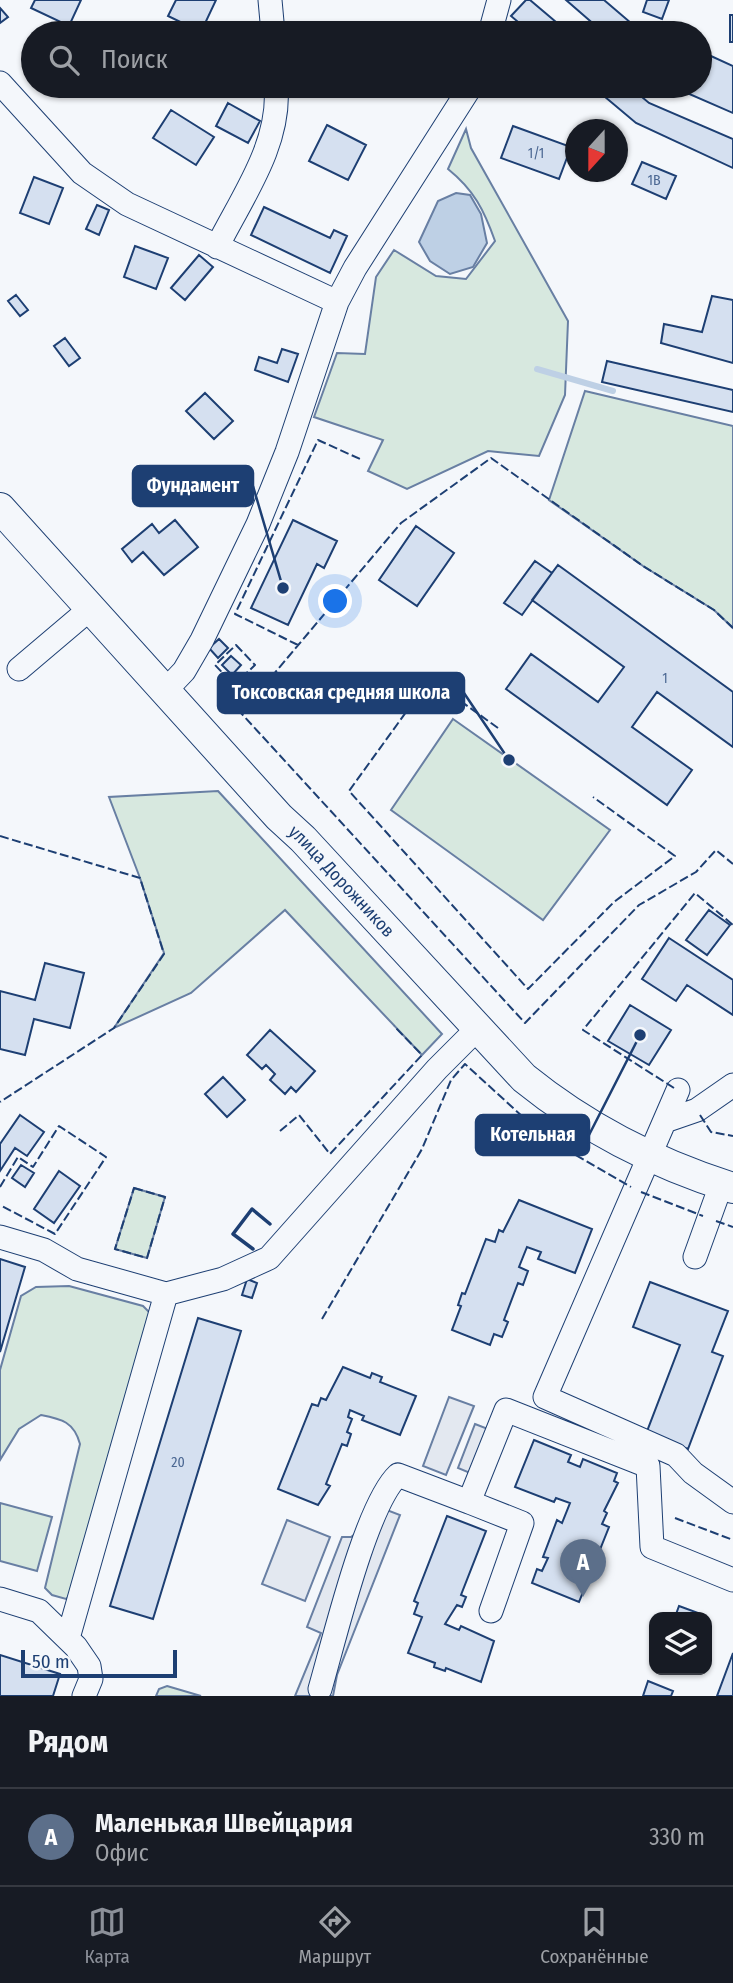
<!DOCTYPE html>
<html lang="ru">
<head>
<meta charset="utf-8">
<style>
	:root { --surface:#171b24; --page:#242831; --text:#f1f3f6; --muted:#9ea1a6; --line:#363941; --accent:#8c9099 }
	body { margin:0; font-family:"Fira Sans Condensed",sans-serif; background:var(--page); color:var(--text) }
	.controls { position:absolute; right:21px; bottom:21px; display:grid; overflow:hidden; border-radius:14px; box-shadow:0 2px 5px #0004 }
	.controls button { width:63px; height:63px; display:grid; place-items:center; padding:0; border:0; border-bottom:2px solid var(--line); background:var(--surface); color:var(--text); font:35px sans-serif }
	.compass { position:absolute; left:565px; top:119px; width:63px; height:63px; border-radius:50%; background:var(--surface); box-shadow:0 2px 5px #0004; rotate:201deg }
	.scale { position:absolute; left:21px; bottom:18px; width:156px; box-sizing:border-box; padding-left:7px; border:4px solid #1d3f73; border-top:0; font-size:19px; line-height:24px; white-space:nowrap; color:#1d3f73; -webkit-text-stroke:5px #f4f7fb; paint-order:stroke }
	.you { position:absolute; left:336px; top:602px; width:24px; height:24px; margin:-18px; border:5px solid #fff; border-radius:50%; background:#1a73e8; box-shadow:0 0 0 10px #1a73e833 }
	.badge { display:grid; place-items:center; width:46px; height:46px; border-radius:50%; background:var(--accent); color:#fff; font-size:23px; font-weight:700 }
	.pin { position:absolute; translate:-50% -58px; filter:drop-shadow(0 2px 4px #0008) }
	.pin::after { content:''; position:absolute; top:37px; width:24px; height:21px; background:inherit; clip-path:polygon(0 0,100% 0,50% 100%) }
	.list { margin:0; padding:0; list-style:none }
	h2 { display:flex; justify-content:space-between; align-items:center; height:91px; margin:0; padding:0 28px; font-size:30px }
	h2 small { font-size:23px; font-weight:400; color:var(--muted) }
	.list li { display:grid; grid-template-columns:46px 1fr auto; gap:21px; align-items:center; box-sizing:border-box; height:98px; padding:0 28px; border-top:2px solid var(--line) }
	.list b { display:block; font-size:26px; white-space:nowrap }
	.list p { margin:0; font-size:23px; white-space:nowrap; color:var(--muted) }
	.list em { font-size:23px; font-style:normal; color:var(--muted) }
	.icon { flex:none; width:38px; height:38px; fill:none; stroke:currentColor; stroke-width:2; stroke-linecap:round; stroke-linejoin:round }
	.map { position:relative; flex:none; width:733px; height:1696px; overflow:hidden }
	.search { position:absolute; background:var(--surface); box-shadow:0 2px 5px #0004; left:21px; right:21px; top:21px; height:77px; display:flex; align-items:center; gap:18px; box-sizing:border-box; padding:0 24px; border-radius:38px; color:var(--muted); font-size:26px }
	.sheet { height:189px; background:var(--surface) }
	nav { display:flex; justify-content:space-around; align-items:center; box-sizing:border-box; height:98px; border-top:2px solid var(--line); background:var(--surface); font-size:19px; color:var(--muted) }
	nav a { display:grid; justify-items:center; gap:4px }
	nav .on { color:var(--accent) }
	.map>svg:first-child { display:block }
	.green { fill:#d7e8df; stroke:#687fa3; stroke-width:2 }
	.parking { fill:#e3e8f0; stroke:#687fa3; stroke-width:2 }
	.water { fill:#bed0e5; stroke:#687fa3; stroke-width:2 }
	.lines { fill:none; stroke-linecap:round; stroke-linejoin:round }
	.stream { stroke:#bed0e5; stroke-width:6 }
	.building { fill:#d5e0f0; stroke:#1d3f73; stroke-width:2 }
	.minor-casing { stroke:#1d3f73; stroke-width:25 }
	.major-casing { stroke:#1d3f73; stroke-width:32 }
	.minor { stroke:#f4f7fb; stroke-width:23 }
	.major { stroke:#f4f7fb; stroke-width:30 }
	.fence { stroke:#1d3f73; stroke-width:2; stroke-dasharray:9 3.5; stroke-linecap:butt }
	.wall { stroke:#1d3f73; stroke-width:3.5 }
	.labels { text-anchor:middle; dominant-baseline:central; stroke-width:5; stroke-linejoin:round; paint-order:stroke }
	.number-label { font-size:14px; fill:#4b6792 }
	.street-label { font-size:18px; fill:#1d3f73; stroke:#f4f7fb }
	.leader { fill:none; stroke:#1d3f73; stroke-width:2.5 }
	.callout-dot { fill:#1d3f73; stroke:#f4f7fb; stroke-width:2.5 }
	.callout { fill:#1d3f73; stroke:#1d3f73; stroke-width:2.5 }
	.callout-label { font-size:19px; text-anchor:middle; font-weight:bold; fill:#fff }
</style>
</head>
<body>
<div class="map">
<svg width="733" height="1696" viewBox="0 0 733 1696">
	<rect width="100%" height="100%" fill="#f4f7fb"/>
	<!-- green -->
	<path class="green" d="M466 129 471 148 568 321 565 395 539 456 488 451 407 489 368 471 383 440 314 417 337 353 365 354 376 277 394 250 436 276 466 279 495 241C484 210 474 190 448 169Z
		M585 391 733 426V628L714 610 643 566 549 500Z
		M453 719 610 830 543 920 391 810Z
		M218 791 442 1034 422 1055 285 910 191 993 114 1028 164 953 140 878 109 797Z
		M134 1188 165 1197 147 1258 115 1249Z
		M69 1286 143 1306 151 1314 73 1593 66 1599 52 1595 45 1588 80 1444C74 1422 62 1419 41 1415L19 1429 0 1460V1370L21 1296 36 1287Z
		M0 1503 52 1517 37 1571 0 1561Z
		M167 1686 201 1696H156L159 1689Z"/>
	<!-- parking -->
	<path class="parking" d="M449 1397 474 1406 446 1475 423 1466Z
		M475 1424 488 1429 470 1473 458 1468Z
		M371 1504 400 1515 337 1675 333 1696H295L321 1633 307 1627 342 1537H351L359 1531Z
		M287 1520 330 1537 305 1601 262 1584Z"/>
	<!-- water -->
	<path class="water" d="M456 193 470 195 481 214 487 243 473 267 450 274 430 261 419 242 438 201Z"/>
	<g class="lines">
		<!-- stream -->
		<path class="stream" d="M537 369 613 391"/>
	</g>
	<!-- building -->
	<path class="building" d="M35 0H81L69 26 31 8Z
		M176 0H216L201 32 168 16Z
		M526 0H530L569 33H531L511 16Z
		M566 0H604L631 23 622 33H604Z
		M647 0H669L662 19 643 12Z
		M0 8 8 17 0 23Z
		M730 15H733V42H730Z
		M700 51 733 66V113L671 86H700Z
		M592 86H629L649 103 733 139V168L636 123Z
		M228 103 260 121 248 143 216 126Z
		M171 110 214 137 196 165 153 138Z
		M327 125 366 145 348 180 309 161Z
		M513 126 571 147 559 179 501 158Z
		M642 162 676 176 666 199 632 184Z
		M34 177 63 188 49 224 20 213Z
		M97 205 109 210 99 235 86 229Z
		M264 207 330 238 334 230 347 236 330 273 251 235Z
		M135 246 168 258 156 289 124 277Z
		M199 255 213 267 185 300 171 288Z
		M16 295 28 310 20 316 8 301Z
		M712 296 733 300V363L661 343 664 324 702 332Z
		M65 338 80 358 69 366 54 346Z
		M282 349 298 354 288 382 255 370 259 357 277 363Z
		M607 361 733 390V412L602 382Z
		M205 393 233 421 214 439 186 411Z
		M175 520 198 547 164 575 143 552 132 562 122 549 152 524 159 533Z
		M293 520 337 541 324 568 317 564 288 625 251 608Z
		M416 526 454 553 417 606 379 580Z
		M535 561 552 573 522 615 504 603Z
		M558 565 733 692V747L657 692 632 727 692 770 667 805 506 689 531 654 598 702 624 667 532 600Z
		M219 639 228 648 218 658 209 648Z
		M231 656 241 665 232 675 222 665Z
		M709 910 730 925 707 955 686 940Z
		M669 938 733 980V1015L687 985 676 1001 642 979Z
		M45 963 84 973 70 1028 34 1019 25 1055 0 1049V991L35 1000Z
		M630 1005 671 1030 649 1065 608 1041Z
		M270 1030 315 1071 296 1092 291 1087 285 1094 270 1080 275 1074 266 1065 262 1069 247 1055Z
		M223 1077 245 1100 227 1117 205 1094Z
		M20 1115 44 1132 27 1156 15 1148 0 1171V1144Z
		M21 1165 34 1173 25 1187 12 1178Z
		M59 1171 80 1186 54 1223 34 1209Z
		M519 1200 592 1229 575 1273 538 1259 541 1252 527 1247 519 1267 528 1271 523 1285 518 1283 504 1320 508 1322 502 1337 494 1334 490 1345 452 1330 461 1306 458 1305 462 1293 465 1294 486 1239 495 1242 499 1230 503 1232Z
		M0 1259 25 1267 0 1352Z
		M247 1279 257 1283 252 1298 242 1295Z
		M650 1282 728 1311 712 1352 723 1356 688 1449 646 1434 680 1345 633 1327Z
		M198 1318 241 1331 153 1619 110 1606Z
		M343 1367 370 1378 372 1373 382 1377 380 1382 416 1396 400 1435 362 1420 364 1416 350 1410 348 1417 352 1419 347 1432 351 1434 347 1446 342 1444 326 1484 330 1486 318 1505 278 1489 312 1404 318 1406 321 1398 326 1400Z
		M534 1440 571 1455 568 1462 580 1467 583 1459 617 1473 614 1481 618 1483 604 1511 607 1513 602 1524 609 1527 579 1602 532 1583 537 1569 542 1571 548 1558 543 1557 557 1520 562 1523 570 1503 556 1498 554 1502 515 1487Z
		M447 1516 486 1531 461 1595 466 1597 462 1607 457 1605 445 1624 459 1630 461 1626 494 1641 481 1682 446 1668 445 1671 434 1667 435 1663 408 1653 422 1617 414 1614 418 1603 414 1601Z
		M679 1606 701 1614 700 1617H675Z
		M733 1653V1696H717Z
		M0 1655 60 1674 53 1696H0Z
		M648 1681 673 1691 671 1696H643Z"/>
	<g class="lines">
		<!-- minor casing -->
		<g class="minor-casing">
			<path id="minor" d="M270 0 273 33
				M490 33 499 0
				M0 83 82 173 127 204 337 302
				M217 247C242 197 281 144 276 86
				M19 669 91 608
				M165 691 184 671 202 640 258 524 287 452 337 302 355 268 471 86
				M678 1090 545 1397 676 1455 693 1473 733 1502
				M668 1120 697 1110 733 1085
				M0 1237 44 1250 77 1269 166 1294 223 1279 269 1258 437 1069 477 1029
				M695 1257 721 1185
				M0 1599 39 1611 76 1647 89 1666 91 1679 84 1696
				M491 1611 522 1523 469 1502 506 1410 648 1466 652 1547 733 1580
				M68 1638 166 1294
				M320 1689C334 1641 366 1505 398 1475L469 1502"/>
		</g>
		<!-- major casing -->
		<g class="major-casing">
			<g id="major">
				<path id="s1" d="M0 508 279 817 303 839 524 1078C587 1129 656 1164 733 1188"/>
			</g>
		</g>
		<!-- minor -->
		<use href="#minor" class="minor"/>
		<!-- major -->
		<use href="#major" class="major"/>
		<!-- fence -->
		<path class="fence" d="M733 628 714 610 643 566 491 458 401 523 241 713 525 1023 639 905 696 872 716 850 733 864
			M236 645 255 665 234 685 215 665Z
			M298 645 235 614 318 440 360 459
			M498 728 430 679 349 791 528 989 614 902 675 856 593 797
			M0 836 140 878 164 954 114 1028 0 1102
			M674 1088 583 1030 695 893 733 925
			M700 1115 711 1132 733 1136
			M280 1131 299 1115 330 1154 422 1055 394 1026
			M0 1187 18 1157 33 1167 59 1126 106 1157 55 1234 0 1205
			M134 1188 165 1197 147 1258 115 1249Z
			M641 1192 703 1216
			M716 1221 733 1227
			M322 1319 422 1149 451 1080 465 1064 546 1138 631 1187
			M675 1518 733 1540"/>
		<!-- wall -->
		<path class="wall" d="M253 1249 233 1234 252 1209 270 1224"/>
	</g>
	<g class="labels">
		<!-- number labels -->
		<g class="number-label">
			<text x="536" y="153">1/1</text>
			<text x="654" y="180">1В</text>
			<text x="665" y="678">1</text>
			<text x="178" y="1462">20</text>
		</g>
		<!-- street labels -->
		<g class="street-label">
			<text stroke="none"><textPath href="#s1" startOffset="506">улица Дорожников</textPath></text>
		</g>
	</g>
	<!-- callouts -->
	<path class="leader" d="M283 588L253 486M509 760L464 693M640 1035L589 1135"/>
	<g class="callout-dot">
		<circle cx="283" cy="588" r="7"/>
		<circle cx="509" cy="760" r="7"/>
		<circle cx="640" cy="1035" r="7"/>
	</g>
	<g class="callout">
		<rect x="133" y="466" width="120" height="40" rx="7"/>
		<rect x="218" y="673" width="246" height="40" rx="7"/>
		<rect x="476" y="1115" width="113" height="40" rx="7"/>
	</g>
	<g class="callout-label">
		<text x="193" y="492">Фундамент</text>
		<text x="341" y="699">Токсовская средняя школа</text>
		<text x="533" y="1141">Котельная</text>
	</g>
</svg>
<div class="controls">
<button><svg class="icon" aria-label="layers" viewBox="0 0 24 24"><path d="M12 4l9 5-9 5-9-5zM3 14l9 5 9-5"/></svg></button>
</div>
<svg class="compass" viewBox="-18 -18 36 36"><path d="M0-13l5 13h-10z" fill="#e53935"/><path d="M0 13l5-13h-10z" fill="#9ea1a6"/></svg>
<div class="scale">50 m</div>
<div class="you"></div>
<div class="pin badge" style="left:583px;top:1597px;background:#5c6f8a">A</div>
<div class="search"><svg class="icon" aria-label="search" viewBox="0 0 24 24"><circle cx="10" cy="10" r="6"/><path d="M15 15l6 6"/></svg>Поиск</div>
</div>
<section class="sheet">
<h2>Рядом<small></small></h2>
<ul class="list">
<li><span class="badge" style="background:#5c6f8a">A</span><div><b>Маленькая Швейцария</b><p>Офис</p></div><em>330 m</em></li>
</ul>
</section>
<nav>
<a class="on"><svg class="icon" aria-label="map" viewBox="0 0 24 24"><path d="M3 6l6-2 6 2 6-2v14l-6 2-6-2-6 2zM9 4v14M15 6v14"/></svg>Карта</a>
<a><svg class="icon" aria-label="directions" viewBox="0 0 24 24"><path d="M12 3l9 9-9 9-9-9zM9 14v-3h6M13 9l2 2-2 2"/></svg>Маршрут</a>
<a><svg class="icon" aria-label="saved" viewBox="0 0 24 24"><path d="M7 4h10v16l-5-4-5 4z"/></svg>Сохранённые</a>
</nav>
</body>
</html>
